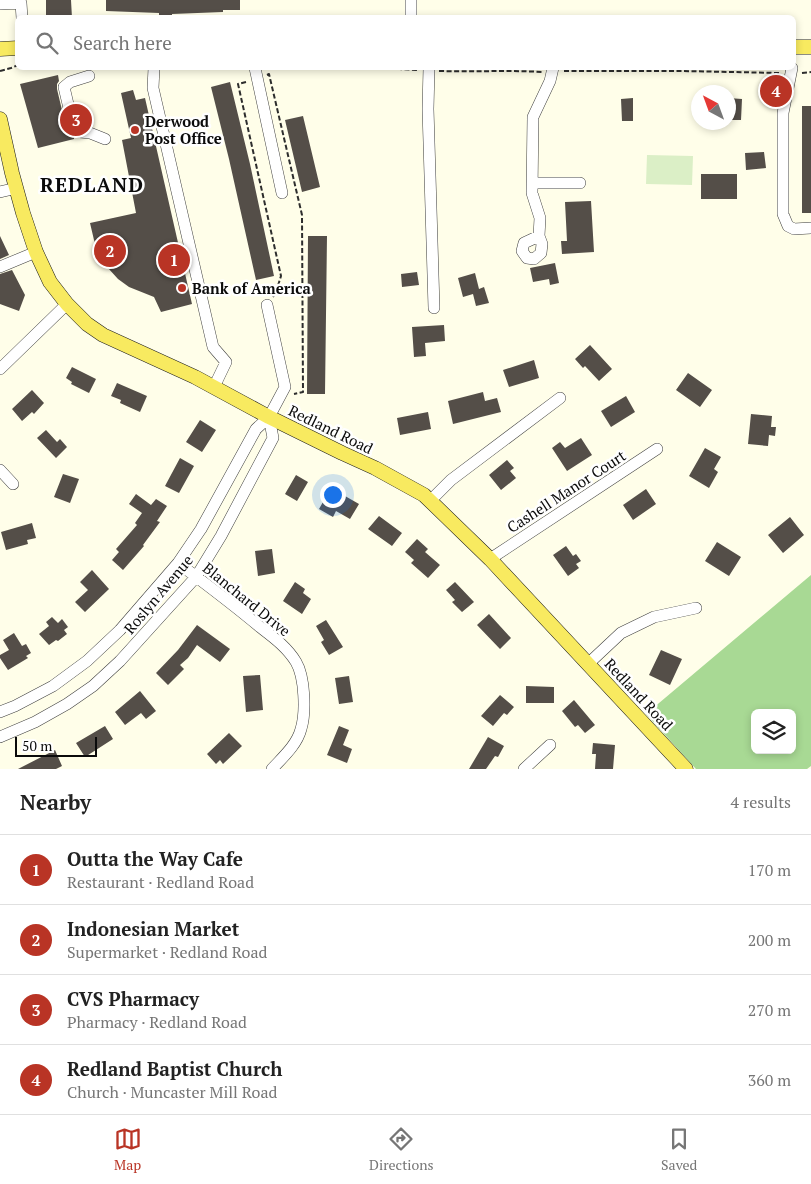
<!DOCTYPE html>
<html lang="en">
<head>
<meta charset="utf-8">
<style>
	:root { --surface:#fff; --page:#f6f6f6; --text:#222; --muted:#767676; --line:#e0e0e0; --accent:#b93425 }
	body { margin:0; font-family:"PT Serif",serif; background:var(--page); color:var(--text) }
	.controls { position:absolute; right:15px; bottom:15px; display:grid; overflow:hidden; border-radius:8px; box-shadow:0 2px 8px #0003 }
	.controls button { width:45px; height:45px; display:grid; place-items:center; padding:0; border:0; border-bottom:1px solid var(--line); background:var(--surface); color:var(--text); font:25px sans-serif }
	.compass { position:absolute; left:691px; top:85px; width:45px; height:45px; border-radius:50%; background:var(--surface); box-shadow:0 2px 8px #0003; rotate:319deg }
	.scale { position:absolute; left:15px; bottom:12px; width:82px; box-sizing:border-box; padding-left:5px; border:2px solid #0b0b0b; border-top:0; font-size:14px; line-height:18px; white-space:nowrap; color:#0b0b0b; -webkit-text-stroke:4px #fff; paint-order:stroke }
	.you { position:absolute; left:332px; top:494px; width:18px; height:18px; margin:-12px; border:4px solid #fff; border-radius:50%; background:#1a73e8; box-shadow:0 0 0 8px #1a73e833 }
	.badge { display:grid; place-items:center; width:32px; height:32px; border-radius:50%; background:var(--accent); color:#fff; font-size:16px; font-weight:700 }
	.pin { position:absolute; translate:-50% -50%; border:2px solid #fff; box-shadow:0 1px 5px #0006 }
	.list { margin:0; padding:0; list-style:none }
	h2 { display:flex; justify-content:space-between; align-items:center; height:65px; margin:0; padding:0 20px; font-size:21px }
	h2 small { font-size:16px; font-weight:400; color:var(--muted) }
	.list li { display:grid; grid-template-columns:32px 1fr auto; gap:15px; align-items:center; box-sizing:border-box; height:70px; padding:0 20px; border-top:1px solid var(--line) }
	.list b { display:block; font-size:19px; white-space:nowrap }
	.list p { margin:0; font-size:16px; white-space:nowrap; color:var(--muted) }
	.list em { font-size:16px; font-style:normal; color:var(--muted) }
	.icon { flex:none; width:28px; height:28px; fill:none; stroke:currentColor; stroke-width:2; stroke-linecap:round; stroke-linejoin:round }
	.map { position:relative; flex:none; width:811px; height:769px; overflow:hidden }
	.search { position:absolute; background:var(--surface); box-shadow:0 2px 8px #0003; left:15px; right:15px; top:15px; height:55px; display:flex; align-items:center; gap:12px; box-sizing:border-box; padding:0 18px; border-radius:8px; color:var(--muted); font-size:19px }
	.sheet { height:345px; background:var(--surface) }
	nav { display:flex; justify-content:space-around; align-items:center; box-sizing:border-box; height:70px; border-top:1px solid var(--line); background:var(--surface); font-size:14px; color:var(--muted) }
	nav a { display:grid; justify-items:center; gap:2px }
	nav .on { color:var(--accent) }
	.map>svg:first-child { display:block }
	.forest { fill:#a8d994; fill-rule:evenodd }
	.pitch { fill:#dbefc6 }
	.building { fill:#544e48 }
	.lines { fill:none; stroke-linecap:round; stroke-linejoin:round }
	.minor-casing { stroke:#3e3e3e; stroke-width:12 }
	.major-casing { stroke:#1c1c1c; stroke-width:15 }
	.path { stroke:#2d2d2d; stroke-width:2; stroke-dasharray:5 2.5; stroke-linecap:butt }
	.minor { stroke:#fff; stroke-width:11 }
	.major { stroke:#f8ea60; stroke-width:14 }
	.poi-dot { fill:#b93425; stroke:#fff; stroke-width:2 }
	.labels { text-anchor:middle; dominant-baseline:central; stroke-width:5; stroke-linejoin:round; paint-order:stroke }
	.poi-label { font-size:15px; font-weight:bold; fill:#0b0b0b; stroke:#fff; text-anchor:start }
	.street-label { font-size:15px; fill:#0b0b0b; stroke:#fff }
	.district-label { font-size:20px; font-weight:bold; letter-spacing:1px; fill:#0b0b0b; stroke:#fff }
</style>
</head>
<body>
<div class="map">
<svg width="811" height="769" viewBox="0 0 811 769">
	<rect width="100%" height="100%" fill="#fffee9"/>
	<!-- forest -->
	<path class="forest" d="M811 575V766L807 769H696L646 714ZM755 713H792V750H755Z"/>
	<!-- pitch -->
	<path class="pitch" d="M647 155 693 156 692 185 646 184Z"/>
	<!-- building -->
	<path class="building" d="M46 0H71L72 18H46Z
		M106 0H240V10H223V12L172 14V18H159V13L106 11Z
		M58 75 59 81 57 84V89L65 123 68 131 74 137V139L38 148 20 84Z
		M230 82 250 164 274 276 256 280 229 159 211 87Z
		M133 90 136 100 145 98 192 304 161 312 154 297 129 287 118 279 108 268 99 254 94 240 90 223 136 213 122 140 131 138 121 93Z
		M633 98V121H622L621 99Z
		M728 98 742 99 741 120H728Z
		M802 106H811V213H802Z
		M303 116 320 187 302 192 285 120Z
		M764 152 766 168 746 170 745 153Z
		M701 174H737V199H701Z
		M591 201 594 252 562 254 561 241H567L565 202Z
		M0 236 9 255 0 259Z
		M308 236H327L325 394H307Z
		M555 263 559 283 550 285 549 279 533 282 530 268Z
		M12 270 25 295 19 311 0 304V274Z
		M417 272 419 285 402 287 401 274Z
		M475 273 479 289 484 287 489 303 476 306 473 294 463 297 458 278Z
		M444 325 445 341 425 343 426 356 414 357 412 327Z
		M590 345 612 369 599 381 585 366 583 368 575 359Z
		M534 360 539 378 509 387 503 370Z
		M72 367 96 379 89 393 71 384 72 382 66 378Z
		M688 373 712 390 700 407 676 390Z
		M117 383 147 396 140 412 120 403 121 400 111 396Z
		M32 390 44 403 34 414 32 412 22 421 12 409Z
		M483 392 485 401 497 398 501 412 453 424 448 401Z
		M626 396 635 412 611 427 601 411Z
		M428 412 431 429 400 435 397 418Z
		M751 414 772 416 771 427H776L775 436 769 435 768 446 748 444Z
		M200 420 216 430 202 452 186 442Z
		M46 430 57 442 60 439 67 447 56 458 37 438Z
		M581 438 592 455 567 471 552 448 560 442 565 448Z
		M705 448 721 457 714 469 718 472 709 488 689 476Z
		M180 458 194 466 179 493 165 486Z
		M507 460 514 468 510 471 516 478 501 490 489 475Z
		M63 474 79 479 70 503 54 497Z
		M296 475 308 482 297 501 285 494Z
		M331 488 359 504 350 519 336 511 333 517 319 509Z
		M646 489 656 504 633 520 623 505Z
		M136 494 151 505 156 499 167 506 157 521 160 522 143 545 144 546 123 570 112 560 119 552 116 549 137 525 135 523 142 513 129 504Z
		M379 516 402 533 392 546 368 529Z
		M790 517 804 535 783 553 768 535Z
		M32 523 36 538 27 540 28 544 6 550 1 532Z
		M417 539 428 549 425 552 440 565 428 578 411 563 414 560 405 552Z
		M717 542 741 557 729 576 705 561Z
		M566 546 573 556 576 554 581 561 576 564 579 568 568 576 553 555Z
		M272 549 275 573 258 576 255 551Z
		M92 570 109 589 85 612 75 602 88 590 80 582Z
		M295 582 305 589 303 593 311 599 302 614 283 601Z
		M455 582 474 602 462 612 452 602 455 600 446 590Z
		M489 614 511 638 500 649 477 625Z
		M52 617 58 623 62 619 68 627 64 630 67 634 58 641 56 640 49 645 39 634 49 626 46 622Z
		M326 620 343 647 329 655 321 642 324 640 316 626Z
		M197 625 230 649 220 662 197 645 188 658 180 665 184 669 168 685 156 673 178 650Z
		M14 633 22 646 26 644 31 653 26 656 28 658 8 670 0 658V655L9 650 3 640Z
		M661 650 682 659 670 685 649 675Z
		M260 675 263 710 246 712 243 676Z
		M349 676 353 702 339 704 335 678Z
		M526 686 554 687V703H526Z
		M140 691 156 711 146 719 141 713 125 725 115 712Z
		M500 695 514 707 507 715 504 713 493 726 481 716Z
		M574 700 595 725 585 733 578 725 575 727 562 711Z
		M105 726 113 739 85 757 76 743Z
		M339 726 349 730 343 745 352 749 347 763 327 755Z
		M229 733 242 746 223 764 220 760 216 764 207 754Z
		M488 737 504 746 498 757 495 756 486 769H469Z
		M593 743 615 745 613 769H595L596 754H592Z
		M55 750 62 766 56 769H18Z"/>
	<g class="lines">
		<!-- minor casing -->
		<g class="minor-casing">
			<path id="minor" d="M0 4 21 3 22 18
				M411 18V0
				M154 68 153 88 213 347 226 362 214 387
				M255 68 282 193
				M429 68 428 109 434 308
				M792 68 783 113V214L788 226 794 229 811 228
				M89 76 70 82 64 87 72 121 75 128 80 132 90 133 105 139
				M532 183H580
				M0 192 17 188
				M539 236 524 243 522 251 527 258 534 259 541 253 542 244 539 236 540 218 532 193 533 117 550 81 553 68
				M0 267 36 252
				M0 369 67 304
				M0 470 13 484
				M430 501 451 480 560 398
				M490 559 657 449
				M178 563C206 584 234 605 260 627 273 637 287 647 296 662 305 677 306 713 301 729 297 745 282 758 272 769
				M589 663 621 633 654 617 696 608
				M0 712 15 706 53 686 87 661 120 630 178 563 201 529 256 429 269 417 285 387 267 305
				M0 737 35 722 67 704 93 686 120 661 196 577 221 536 273 438 269 417
				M524 769 550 745"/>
		</g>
		<!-- major casing -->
		<g class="major-casing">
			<path id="major" d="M794 47H811
				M0 49 18 48
				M0 119 12 173 23 213 36 252 50 282 67 304 87 324 103 335 195 377 269 417 342 453 375 468 424 495 490 559 686 769"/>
		</g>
		<!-- path -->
		<path class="path" d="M382 68 417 70
			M0 71 11 68 18 65
			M439 71C474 72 508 70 542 72
			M564 71H682L780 73
			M802 73 811 72
			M267 75 269 74 302 215 303 392 294 394
			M246 82 238 84 281 276 276 292 273 297"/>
		<!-- minor -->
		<use href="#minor" class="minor"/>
		<!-- major -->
		<use href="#major" class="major"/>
	</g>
	<!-- markers -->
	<g class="poi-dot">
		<circle cx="135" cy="130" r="5"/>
		<circle cx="182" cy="288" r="5"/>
	</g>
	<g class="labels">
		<!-- poi labels -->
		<g class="poi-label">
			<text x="145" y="121">Derwood<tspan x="145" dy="17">Post Office</tspan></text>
			<text x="192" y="288">Bank of America</text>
		</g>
		<!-- street labels -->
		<g class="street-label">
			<text transform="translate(331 429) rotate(26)">Redland Road</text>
			<text transform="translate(566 491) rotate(-33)">Cashell Manor Court</text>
			<text transform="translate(158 594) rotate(-50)">Roslyn Avenue</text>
			<text transform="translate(247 599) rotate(39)">Blanchard Drive</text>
			<text transform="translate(639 694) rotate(47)">Redland Road</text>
		</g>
		<!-- district labels -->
		<g class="district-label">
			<text x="92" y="184">REDLAND</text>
		</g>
	</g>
</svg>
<div class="controls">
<button><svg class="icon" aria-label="layers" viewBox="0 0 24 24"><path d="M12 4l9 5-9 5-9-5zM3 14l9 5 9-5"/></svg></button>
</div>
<svg class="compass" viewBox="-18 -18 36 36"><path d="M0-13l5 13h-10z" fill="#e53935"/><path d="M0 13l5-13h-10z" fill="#767676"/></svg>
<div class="scale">50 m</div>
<div class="you"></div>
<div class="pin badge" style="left:174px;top:260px">1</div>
<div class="pin badge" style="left:110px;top:251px">2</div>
<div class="pin badge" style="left:76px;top:120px">3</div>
<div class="pin badge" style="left:776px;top:91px">4</div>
<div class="search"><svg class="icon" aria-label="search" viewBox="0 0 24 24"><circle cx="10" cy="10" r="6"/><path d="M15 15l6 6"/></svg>Search here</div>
</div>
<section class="sheet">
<h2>Nearby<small>4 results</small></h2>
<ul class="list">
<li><span class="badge">1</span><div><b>Outta the Way Cafe</b><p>Restaurant · Redland Road</p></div><em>170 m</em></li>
<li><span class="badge">2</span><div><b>Indonesian Market</b><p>Supermarket · Redland Road</p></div><em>200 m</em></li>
<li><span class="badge">3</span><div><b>CVS Pharmacy</b><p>Pharmacy · Redland Road</p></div><em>270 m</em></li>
<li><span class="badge">4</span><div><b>Redland Baptist Church</b><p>Church · Muncaster Mill Road</p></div><em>360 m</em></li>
</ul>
</section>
<nav>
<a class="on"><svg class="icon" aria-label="map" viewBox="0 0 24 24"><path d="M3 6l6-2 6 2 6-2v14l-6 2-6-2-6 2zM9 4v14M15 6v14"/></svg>Map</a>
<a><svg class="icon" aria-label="directions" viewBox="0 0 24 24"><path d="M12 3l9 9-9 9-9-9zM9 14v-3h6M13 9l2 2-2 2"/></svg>Directions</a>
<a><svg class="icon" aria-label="saved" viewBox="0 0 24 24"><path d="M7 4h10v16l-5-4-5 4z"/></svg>Saved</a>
</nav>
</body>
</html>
